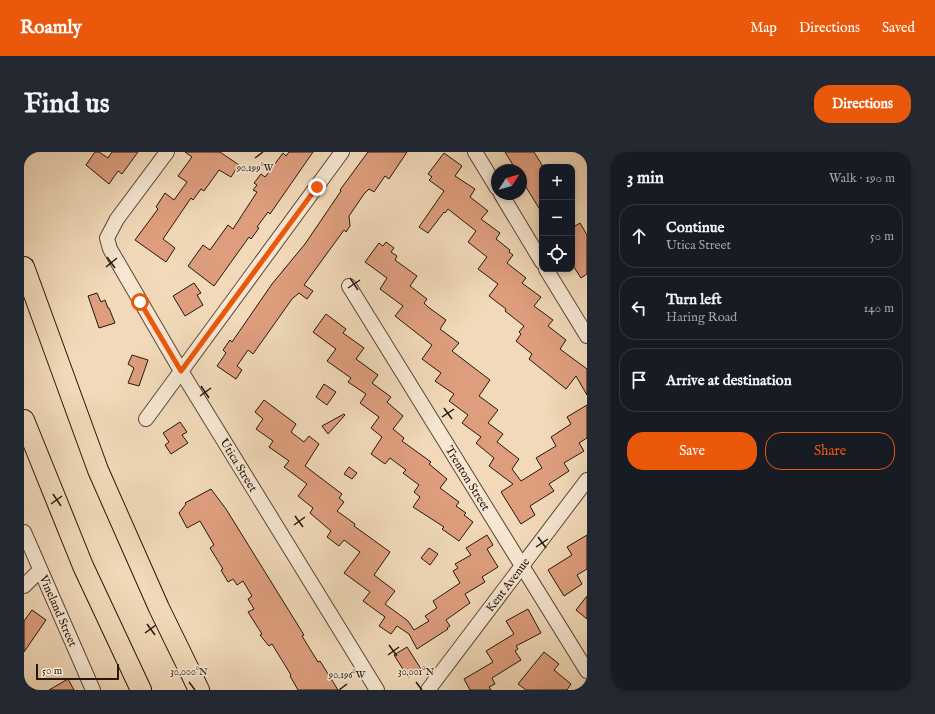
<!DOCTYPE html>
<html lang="en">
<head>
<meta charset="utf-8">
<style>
	:root { --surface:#171b24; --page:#242831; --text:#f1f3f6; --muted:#9ea1a6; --line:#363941; --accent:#ea580c }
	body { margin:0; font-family:"IM FELL English",serif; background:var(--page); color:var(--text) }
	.controls { position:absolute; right:12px; top:12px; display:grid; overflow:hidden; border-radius:8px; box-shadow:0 2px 6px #0003 }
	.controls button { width:36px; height:36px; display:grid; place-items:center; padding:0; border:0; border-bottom:1px solid var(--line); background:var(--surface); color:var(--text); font:20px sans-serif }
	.compass { position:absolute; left:467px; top:12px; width:36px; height:36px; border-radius:50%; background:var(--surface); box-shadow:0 2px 6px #0003; rotate:54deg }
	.scale { position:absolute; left:12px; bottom:10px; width:83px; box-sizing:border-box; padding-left:4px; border:2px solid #25170b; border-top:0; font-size:11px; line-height:14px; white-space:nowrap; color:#25170b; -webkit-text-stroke:3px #f6e6d2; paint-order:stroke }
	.stop { position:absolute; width:12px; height:12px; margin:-9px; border:3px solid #ea580c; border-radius:50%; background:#fff }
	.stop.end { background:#ea580c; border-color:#fff; box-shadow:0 1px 4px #0008 }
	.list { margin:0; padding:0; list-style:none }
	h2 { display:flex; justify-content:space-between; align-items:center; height:52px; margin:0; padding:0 16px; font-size:17px }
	h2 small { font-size:13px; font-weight:400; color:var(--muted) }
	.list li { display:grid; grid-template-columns:26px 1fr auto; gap:12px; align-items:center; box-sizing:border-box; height:64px; margin:0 8px 8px; padding:0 8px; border:1px solid var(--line); border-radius:16px }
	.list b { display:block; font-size:15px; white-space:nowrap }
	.list p { margin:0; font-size:13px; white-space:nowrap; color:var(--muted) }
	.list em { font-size:13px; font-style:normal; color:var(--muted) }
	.actions { display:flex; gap:8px; padding:12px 16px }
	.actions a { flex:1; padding:9px 0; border:1px solid var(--accent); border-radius:16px; text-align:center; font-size:14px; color:var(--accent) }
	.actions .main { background:var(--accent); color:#fff }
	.icon { flex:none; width:22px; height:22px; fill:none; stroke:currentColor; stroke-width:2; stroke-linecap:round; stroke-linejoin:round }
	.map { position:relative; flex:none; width:563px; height:538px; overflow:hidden; border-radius:16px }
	header { display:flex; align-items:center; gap:24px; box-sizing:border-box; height:56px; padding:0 20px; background:var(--accent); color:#fff }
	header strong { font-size:19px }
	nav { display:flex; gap:22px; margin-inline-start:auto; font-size:14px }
	.intro { display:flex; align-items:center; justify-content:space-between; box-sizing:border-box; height:96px; padding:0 24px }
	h1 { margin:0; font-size:28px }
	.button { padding:10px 18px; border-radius:16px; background:var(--accent); color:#fff; font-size:14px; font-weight:700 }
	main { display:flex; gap:24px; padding:0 24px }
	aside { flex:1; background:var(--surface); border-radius:16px; box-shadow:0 2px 6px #0003 }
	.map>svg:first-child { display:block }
	.building { fill:#de9e7e; stroke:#25170b }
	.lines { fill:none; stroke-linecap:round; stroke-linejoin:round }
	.minor-casing { stroke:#584836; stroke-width:16 }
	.highway-casing { stroke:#25170b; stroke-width:22 }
	.minor { stroke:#f6e6d2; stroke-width:14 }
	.highway { stroke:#f1d9b9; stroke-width:20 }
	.route { stroke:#ea580c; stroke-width:5 }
	.ticks { fill:none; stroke:#25170b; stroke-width:1.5 }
	.labels { text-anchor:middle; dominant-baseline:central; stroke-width:3.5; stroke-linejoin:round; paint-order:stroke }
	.street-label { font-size:12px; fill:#25170b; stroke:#f6e6d2 }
	.ticks-label { font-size:10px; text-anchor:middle; fill:#25170b; stroke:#f6e6d2; stroke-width:3.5; stroke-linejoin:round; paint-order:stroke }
</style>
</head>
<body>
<header>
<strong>Roamly</strong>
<nav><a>Map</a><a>Directions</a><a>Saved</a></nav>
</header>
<div class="intro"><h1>Find us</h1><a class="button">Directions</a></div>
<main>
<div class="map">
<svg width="563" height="538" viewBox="0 0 563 538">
	<rect width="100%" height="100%" fill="#f1d9b9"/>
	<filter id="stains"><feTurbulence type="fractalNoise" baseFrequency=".005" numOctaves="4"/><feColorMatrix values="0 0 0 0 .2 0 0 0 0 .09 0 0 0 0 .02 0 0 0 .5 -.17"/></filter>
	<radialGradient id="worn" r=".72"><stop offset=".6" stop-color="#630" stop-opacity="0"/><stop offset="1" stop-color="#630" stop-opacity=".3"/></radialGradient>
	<!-- building -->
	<path class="building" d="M71 0H75L84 6 88 0H114L98 22 94 19 85 32 62 13Z
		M161 0H196L215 13 207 25 195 18 180 39 177 37 169 48 167 46 139 87 151 96 142 110 111 88 134 57 132 55 141 41 150 48 163 30 154 24 168 5Z
		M265 0H289L246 62 244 60 233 75 235 76 227 87 225 85 190 134 164 114 179 93 186 98 204 73 209 77 233 40 229 38 233 33 230 31 237 22 241 25 259 1 262 4Z
		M344 0H383L365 27 361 24 350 40 345 37 340 42 325 64 326 74 322 80 320 78 280 133 289 139 283 147 275 141 268 147 229 202 224 198 213 214 218 218 212 227 193 214 202 201 199 198 206 188 208 190 248 132 281 92 317 39 316 38Z
		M481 0H510L518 13V61L497 27V18H492Z
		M420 1 438 14 431 24 451 37 446 45 464 59 457 67 476 81 472 87 486 98 485 100 489 103 483 111 502 126 498 131 517 145 510 154 529 168 524 174 542 188 536 197 563 217V243L552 224 542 237 505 207 508 202 492 189 497 182 495 180 500 174 481 159 482 157 465 144 474 132 454 117 463 105 444 90 452 79 424 57 421 61 420 60 404 81 395 75 420 39 405 28 408 25 404 22Z
		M556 71 563 83V122L557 126 548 112V76Z
		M362 90 370 96 367 100 373 104 371 108 393 124 386 134 403 147 400 151 404 155 422 168 416 177 435 191 428 199 466 228 455 244 474 258 464 271 479 282 473 290 495 307 488 317 497 329 518 316 512 306 532 294 527 285 547 272 543 265 563 253V286L555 291 560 299 540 311 545 319 525 332 530 339 506 354 511 363 497 372 477 340 489 332 465 314 470 306 452 291 457 285 438 271 444 263 425 249 430 242 411 229 417 221 398 207 408 193 371 164 379 154 356 137 363 126 341 110 355 91 359 94Z
		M170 131 177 141 173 143 179 153 161 164 149 144Z
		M73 141 77 150 81 148 84 156H85L91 171 75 176 64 144Z
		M302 162 322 177 319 181 340 196 332 207 354 223 348 231 367 245 363 250 379 264 369 277 380 286 378 289 407 310 405 312 423 327 416 336 435 350 432 354 442 361 440 363 449 370 435 389 418 377 420 375 389 355 396 345 390 340 395 333 379 321 382 318 366 306 361 312 347 302 358 285 347 276 355 265 336 251 342 242 324 230 327 226 303 209 312 197 289 180Z
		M108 203 124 208 115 234 104 231 110 216 104 212Z
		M300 232 312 240 303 253 292 245Z
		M240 248 272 272 267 280 280 290 285 284 295 292 281 314 318 342 315 346 320 350 313 359 331 372 330 374 366 400 350 423 371 439 361 452 384 469 390 478 405 469 401 464 413 456 409 449 436 431 429 419 434 416 431 412 447 403 442 396 463 383 469 393 463 397 474 415 458 425 461 430 441 442 446 451 422 468 426 474 423 476 424 477 393 497 385 482 373 474 367 482 355 474 361 465 339 449 346 440 320 421 336 400 320 388 315 394 303 385 307 379 286 361 289 356 274 344 283 332 260 315 265 309 245 295 249 289 232 277 239 267 231 260Z
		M320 262 321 263 304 282 298 274Z
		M156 270 163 280 158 283 164 291 147 302 141 293 145 290 139 281Z
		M325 315 333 321 328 327 320 322Z
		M187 337 202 357 280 483 278 484 294 510 296 509 314 538H274L266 524 267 523 248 492 245 494 236 483 238 482 224 460 230 457 224 447 228 444 219 429 213 433 209 427 204 430 197 418 199 417 186 396 190 393 176 369 163 376 155 361 162 352 161 351Z
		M563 383V417L553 423 558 432 540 444 524 418 548 403 543 395Z
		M405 396 414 402 406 413 397 406Z
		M563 444V467L552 458Z
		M504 457 517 481 492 494 494 497 491 499 497 508 468 526 471 532 465 535 467 538H446L440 527 469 510 462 499 490 482 482 469Z
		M8 458 22 468 0 500V469Z
		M383 495 397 517 384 525 370 503Z
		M520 500 535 512 530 518 547 532 543 538H502L494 532Z
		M44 527 50 538H25Z"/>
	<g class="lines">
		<!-- minor casing -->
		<g class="minor-casing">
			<g id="minor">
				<path id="s1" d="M143 0 93 67 83 86 86 97 157 219 353 538"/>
				<path d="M451 0 473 36"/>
				<path d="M477 42 518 110"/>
				<path d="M522 117 563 184"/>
				<path id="s2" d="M325 134 563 519"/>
				<path d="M122 267 318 0"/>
				<path id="s3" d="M0 380 69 538"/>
				<path d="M0 434 16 418"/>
				<path id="s4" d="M404 538 563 328"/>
			</g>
		</g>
		<!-- highway casing -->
		<g class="highway-casing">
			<path id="highway" d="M0 115 74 318 135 456 175 538
				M0 268 59 414 117 538"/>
		</g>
		<!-- minor -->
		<use href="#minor" class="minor"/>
		<!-- highway -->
		<use href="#highway" class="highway"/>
	</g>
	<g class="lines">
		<!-- route -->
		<path class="route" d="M116 150 157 219 293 35"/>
	</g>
	<!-- ticks -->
	<path class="ticks" d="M231 6 239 0M83 105 91 116M82 115 93 106M326 126 334 138M324 136 336 128M177 234 185 246M176 244 187 236M420 256 428 267M418 265 430 257M29 342 37 354M27 352 38 344M271 364 279 375M270 373 281 365M514 385 522 396M512 395 524 387M123 472 131 483M121 481 132 473M365 493 373 504M364 503 375 495M165 530 171 538M392 530 398 538M315 538 323 532"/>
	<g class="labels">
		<!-- street labels -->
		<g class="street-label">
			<text stroke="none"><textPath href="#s1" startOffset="368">Utica Street</textPath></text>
			<text stroke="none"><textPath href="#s2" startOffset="226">Trenton Street</textPath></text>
			<text stroke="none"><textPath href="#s4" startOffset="132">Kent Avenue</textPath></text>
			<text stroke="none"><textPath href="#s3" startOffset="86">Vineland Street</textPath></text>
		</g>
	</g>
	<g class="ticks-label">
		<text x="231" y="19">90.199°W</text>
		<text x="165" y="523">30.000°N</text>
		<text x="392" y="523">30.001°N</text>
		<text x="323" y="526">90.196°W</text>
	</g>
	<rect width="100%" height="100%" filter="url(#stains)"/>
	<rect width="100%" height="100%" fill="url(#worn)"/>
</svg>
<div class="controls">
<button>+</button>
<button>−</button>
<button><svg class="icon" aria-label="locate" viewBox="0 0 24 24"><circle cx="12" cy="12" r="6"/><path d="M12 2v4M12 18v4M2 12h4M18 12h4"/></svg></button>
</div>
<svg class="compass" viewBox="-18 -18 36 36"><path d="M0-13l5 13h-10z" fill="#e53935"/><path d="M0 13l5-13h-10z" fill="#9ea1a6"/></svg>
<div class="scale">50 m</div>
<div class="stop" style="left:116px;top:150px"></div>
<div class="stop end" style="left:293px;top:35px"></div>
</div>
<aside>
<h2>3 min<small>Walk · 190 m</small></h2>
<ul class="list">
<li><svg class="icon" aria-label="ahead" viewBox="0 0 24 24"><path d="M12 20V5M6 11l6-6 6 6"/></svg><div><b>Continue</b><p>Utica Street</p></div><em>50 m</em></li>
<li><svg class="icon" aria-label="left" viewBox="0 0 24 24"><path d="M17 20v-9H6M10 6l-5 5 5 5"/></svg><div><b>Turn left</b><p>Haring Road</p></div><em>140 m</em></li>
<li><svg class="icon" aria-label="arrive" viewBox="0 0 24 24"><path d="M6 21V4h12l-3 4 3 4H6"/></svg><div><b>Arrive at destination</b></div></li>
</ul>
<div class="actions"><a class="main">Save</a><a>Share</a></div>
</aside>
</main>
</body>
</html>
